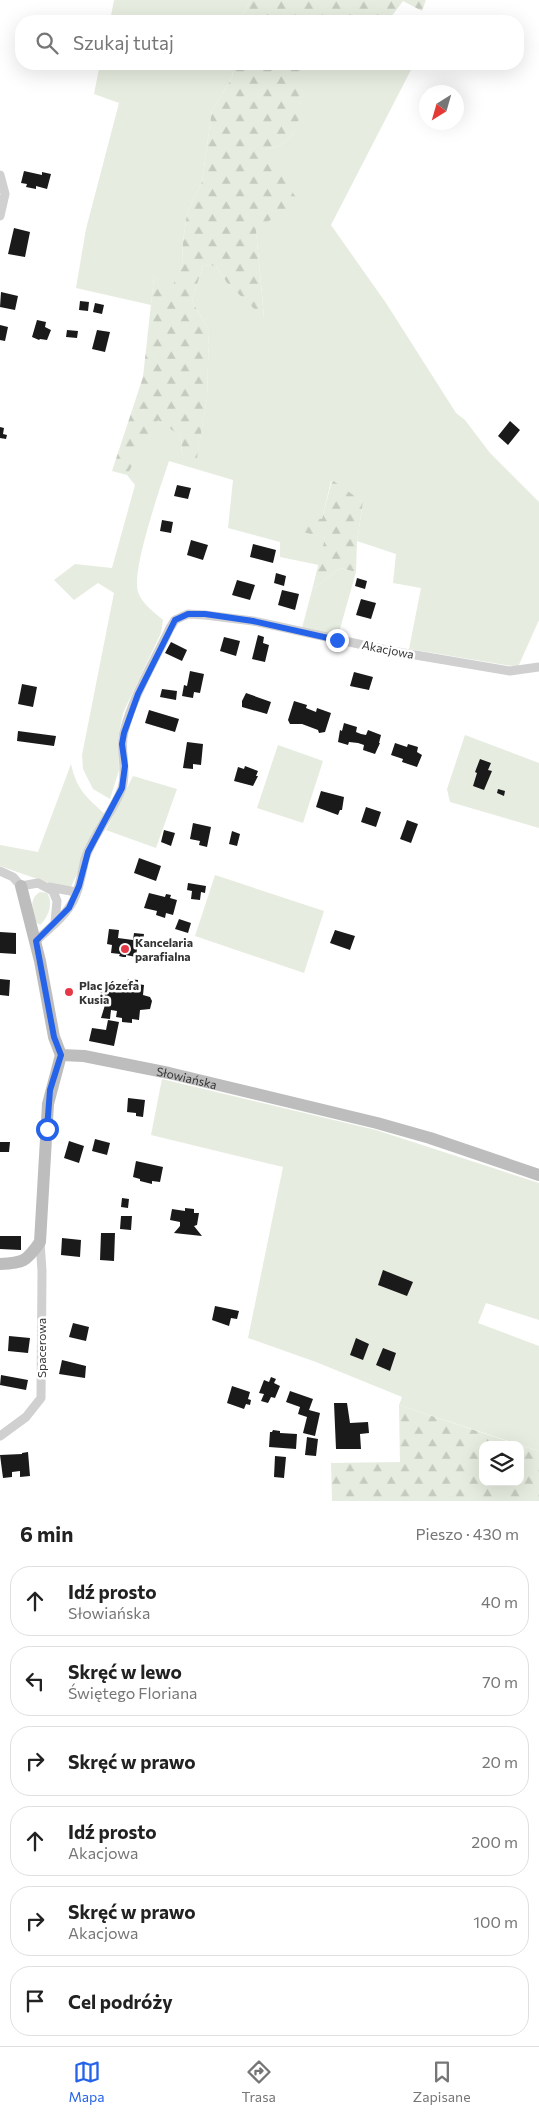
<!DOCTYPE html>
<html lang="pl">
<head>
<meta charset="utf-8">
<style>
	:root { --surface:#fff; --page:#f6f6f6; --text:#222; --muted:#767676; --line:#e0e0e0; --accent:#2563eb }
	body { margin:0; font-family:Commissioner,sans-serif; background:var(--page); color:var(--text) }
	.controls { position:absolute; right:15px; bottom:15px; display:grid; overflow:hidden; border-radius:10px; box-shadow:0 5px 20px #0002 }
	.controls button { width:45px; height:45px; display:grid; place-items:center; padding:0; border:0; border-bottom:1px solid var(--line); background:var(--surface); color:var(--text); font:25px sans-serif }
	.compass { position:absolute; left:419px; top:85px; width:45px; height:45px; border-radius:50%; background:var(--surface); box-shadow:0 5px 20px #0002; rotate:217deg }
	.stop { position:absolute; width:15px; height:15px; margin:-11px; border:4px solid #2563eb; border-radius:50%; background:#fff }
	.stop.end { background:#2563eb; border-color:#fff; box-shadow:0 1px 5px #0008 }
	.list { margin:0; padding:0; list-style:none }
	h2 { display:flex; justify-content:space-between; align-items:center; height:65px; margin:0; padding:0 20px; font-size:21px }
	h2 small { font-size:16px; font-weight:400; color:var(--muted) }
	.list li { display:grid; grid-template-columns:32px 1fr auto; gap:15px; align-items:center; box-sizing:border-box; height:70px; margin:0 10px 10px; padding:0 10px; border:1px solid var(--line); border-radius:20px }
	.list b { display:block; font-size:19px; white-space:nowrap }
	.list p { margin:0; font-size:16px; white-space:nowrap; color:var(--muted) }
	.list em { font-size:16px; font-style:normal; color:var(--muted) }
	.icon { flex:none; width:28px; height:28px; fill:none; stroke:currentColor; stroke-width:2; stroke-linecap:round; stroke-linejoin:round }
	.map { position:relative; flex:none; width:539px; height:1501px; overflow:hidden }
	.search { position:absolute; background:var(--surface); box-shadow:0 5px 20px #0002; left:15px; right:15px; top:15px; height:55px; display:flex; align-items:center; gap:12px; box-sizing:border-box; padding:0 18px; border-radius:20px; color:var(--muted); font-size:19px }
	.sheet { height:545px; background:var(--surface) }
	nav { display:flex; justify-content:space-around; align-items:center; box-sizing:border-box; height:70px; border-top:1px solid var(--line); background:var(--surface); font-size:14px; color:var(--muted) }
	nav a { display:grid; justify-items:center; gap:2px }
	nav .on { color:var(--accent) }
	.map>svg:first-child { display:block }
	.grass { fill:#e6ecdf }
	.forest { fill:url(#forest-firs) }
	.building { fill:#1a1a1a }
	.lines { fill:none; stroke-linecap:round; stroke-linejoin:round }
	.street { stroke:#d0d0d0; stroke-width:9 }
	.secondary { stroke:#bdbdbd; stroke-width:12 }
	.route { stroke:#2563eb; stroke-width:6 }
	.poi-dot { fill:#e63946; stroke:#fff; stroke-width:2 }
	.labels { text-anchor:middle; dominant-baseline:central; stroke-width:5; stroke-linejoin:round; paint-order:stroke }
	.street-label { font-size:12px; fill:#333; stroke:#fff }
	.poi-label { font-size:12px; font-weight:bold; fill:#333; stroke:#fff; text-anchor:start }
</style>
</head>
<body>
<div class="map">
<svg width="539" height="1501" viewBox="0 0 539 1501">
	<defs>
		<pattern id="forest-firs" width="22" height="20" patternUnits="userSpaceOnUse" patternTransform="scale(1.25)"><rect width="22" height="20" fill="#e6ecdf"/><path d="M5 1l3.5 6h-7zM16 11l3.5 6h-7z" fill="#c6cbc0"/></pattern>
	</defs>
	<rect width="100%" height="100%" fill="#fff"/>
	<!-- grass -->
	<path class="grass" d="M114 0H251L242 16 241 21H110Z
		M359 12 368 21H332Z
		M100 64H234L232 78 212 110 202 182 187 213 183 242 182 266 172 288 154 277 151 305 76 288 86 229 119 103 94 94Z
		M306 64H414L331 225 386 303 456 413 465 420 490 453 539 502V620L518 667 409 649 421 588 393 583 396 554 357 541 363 502 331 481 322 519 300 531 325 538 319 565 280 557V542L228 528 233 480 169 461C161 485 131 571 138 592 142 604 154 612 163 620L161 633 123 713 118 738 119 770 110 799 93 789 83 769 82 755 114 593 98 583 74 600 54 580 75 564 112 568 135 485 127 475 158 419 182 437 181 455 197 457 207 398 209 330 192 301 203 265 216 266 227 283 264 317 256 229 265 150 281 145 294 133 301 105 297 84Z
		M340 568 356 572 338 636 302 628 312 590Z
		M465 735 539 763V828L450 802 447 789Z
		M278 745 323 761 303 823 257 808Z
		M71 764C77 790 86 797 105 814L71 887 49 883 0 866V845L38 852Z
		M133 776 177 789 156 848 106 830Z
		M215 875 324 911 304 973 195 936Z
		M40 892 47 893C54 903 48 918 40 925L36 922C33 911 28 899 40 892Z
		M162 1079 376 1130 539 1183V1320L486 1303 478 1323 539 1346V1451L399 1405 402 1397 316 1362 248 1338 283 1167 151 1135Z"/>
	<!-- forest -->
	<path class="forest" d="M251 0H426L422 11 403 1 388 21H368L359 13 332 21H241L242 16Z
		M234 64H306L298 84 301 105 298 123 294 133 281 145 265 150 299 202 256 229 264 318 227 283 216 266 203 265 192 301 209 330 207 398 197 458 181 455 182 437 158 420 127 475 112 471 143 377 154 277 172 287 182 266 183 242 187 213 202 182 212 110 232 78Z
		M332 480 363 502 357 541 356 572 340 568 312 590 325 538 299 531 304 518 322 519Z
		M399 1405 519 1445H483V1482H520V1445L539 1451V1501H332L331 1463 400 1462Z"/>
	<!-- building -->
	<path class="building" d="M24 171 42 175V172L51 174 47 189 36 186V189L26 187 27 184 21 183Z
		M14 228 30 232 25 257 8 254Z
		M1 292 18 296 15 310 0 307Z
		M80 301 89 302 88 311 79 310Z
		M95 303 104 305 102 314 93 312Z
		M37 320 46 322 45 327 51 330 47 340 40 339 39 340 32 337Z
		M0 325 8 327 5 341 0 340Z
		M67 330 78 331 77 338 66 337Z
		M97 330 110 332 105 352 92 349Z
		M510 421 520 430 508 445 498 436Z
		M0 427 4 428 3 434 7 435 6 439 0 438Z
		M177 485 191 488 188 499 174 496Z
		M162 520 173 522 171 533 160 531Z
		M191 540 208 545 203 560 187 555Z
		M253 544 276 550 273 563 250 557Z
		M276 573 286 576 284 586 274 583Z
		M357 578 367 581 365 589 355 586Z
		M237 580 255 585 250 600 232 595Z
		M282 590 299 594 295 610 278 605Z
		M361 599 376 603 371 619 356 615Z
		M258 635 264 637 263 643 269 645 265 662 252 659Z
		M224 637 240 641 236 656 220 651Z
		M171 642 187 650 182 661 165 653Z
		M190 671 204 674 200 693 194 692 193 698 182 696 184 685 187 686Z
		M354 672 373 677 369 690 350 686Z
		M22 684 37 687 33 707 18 704Z
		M162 689 177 691 176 700 160 697Z
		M246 693 271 702 267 714 242 707V701Z
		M294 701 307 705 306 708 316 712 317 708 331 713 325 732 319 733 318 730 302 724H290L288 720Z
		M149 710 179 719 175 732 145 723Z
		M344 723 357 727 356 732 361 734 366 735 368 730 381 735 379 743H380L375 754 363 750 364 745 358 743 349 742 348 745 338 742 340 730 342 731Z
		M18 731 56 736 54 746 17 741Z
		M187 742 203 744 201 765 193 764V769L183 768Z
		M395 743 407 747 408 744 418 747 417 752 422 755 417 767 402 762 403 759 391 755Z
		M480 759 491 763 488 770 492 771 484 790 473 786 477 773 475 772Z
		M245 766 258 771 256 776H258L253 786 234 781 238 767 244 769Z
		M498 789 505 791 504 796 497 793Z
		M321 791 344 797 342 810H340L338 815 316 807Z
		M366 807 381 812 376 827 361 822Z
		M407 820 418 824 411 843 400 839Z
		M193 823 211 827 207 847 199 845 200 841 190 839Z
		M164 830 175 833 171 846 161 842Z
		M232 831 240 834 237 846 229 844Z
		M139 858 161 866 156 881 134 873Z
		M188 883 206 886 205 893 201 892 200 900 191 899 192 891 187 890Z
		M149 893 165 897 166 894 171 895 170 898 177 900 173 915 166 913 165 918 156 915 157 911 144 908Z
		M179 919 191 923 188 933 175 929Z
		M109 929 119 930 118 938 133 940 134 933 144 934 142 949H137L136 957 126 955V957H123L119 956 120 954 111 953 112 945 107 944Z
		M335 930 355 936 350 950 330 943Z
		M0 932 16 933V954L0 953Z
		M0 979 10 980 9 996 0 995Z
		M128 979 138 980V984L144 985 143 995 150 997 152 1001 150 1009 140 1010 139 1020 132 1019V1023L122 1022V1018L116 1017 117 1011 111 1010 110 1019 101 1018 105 1005 97 1003 101 993 99 990H107L108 986 120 988 121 982 127 983Z
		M108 1020 119 1022 114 1046 89 1041 92 1028 106 1030Z
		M128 1098 145 1100 143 1117 136 1116V1113L127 1112Z
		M95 1139 110 1143 107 1155 92 1151Z
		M69 1141 84 1146 79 1163 64 1158Z
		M0 1142H10L9 1152H0Z
		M136 1161 163 1167 160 1182 152 1181V1184L140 1181V1179L133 1177Z
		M122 1198 129 1199 128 1208 121 1207Z
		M185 1208 194 1209V1213H199L197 1225 194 1226 202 1236 174 1233 180 1226V1222L170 1220 172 1209 185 1211Z
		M121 1216H132L131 1230 120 1229Z
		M101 1233H115L114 1261 100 1260Z
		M0 1236H21V1250L0 1249Z
		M62 1238 81 1240 80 1257 61 1255Z
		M383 1270 413 1282 407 1296 378 1285Z
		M215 1306 239 1311 237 1319 231 1318 229 1326 212 1320Z
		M73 1323 89 1327 86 1341 69 1337Z
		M9 1336 30 1338 28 1353 8 1351Z
		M356 1338 369 1344 363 1360 350 1355Z
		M383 1348 396 1353 390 1371 376 1365Z
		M62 1360 86 1366 85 1378 59 1374Z
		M1 1375 28 1380 26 1390 0 1385Z
		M271 1377 276 1379 274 1383 280 1386 275 1398 271 1397 268 1403 261 1401 264 1394 259 1393 264 1380 269 1382Z
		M232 1386 250 1392 248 1399 251 1400 250 1405 246 1404 244 1409 227 1403Z
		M290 1391 313 1399 309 1410 320 1413 315 1436 303 1433 307 1417 298 1414 300 1407 286 1402Z
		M334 1403H347L350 1423 368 1422 369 1433 360 1434 361 1449H336Z
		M273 1430 280 1431V1433L297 1434 296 1449 269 1447 270 1432H272Z
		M307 1437 318 1439 316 1456 305 1455Z
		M28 1452 30 1476 20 1477V1471L12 1472V1477L3 1478 0 1455 22 1454V1453Z
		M275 1456 286 1457 284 1478 274 1477Z"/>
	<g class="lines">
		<!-- street -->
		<path class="street" d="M0 175 5 194 0 216
			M0 871 13 877 21 886 38 883 53 891 57 901 55 922
			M49 887 76 892
			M36 941C46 931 60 921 68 909 79 895 81 876 85 859 93 834 113 813 122 788 128 768 119 750 124 732 133 696 154 662 170 628L175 620 188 614 205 615 253 621 386 650 510 671 539 667
			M0 1436 26 1417 41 1398 42 1271 40 1242"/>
		<!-- secondary -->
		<g class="secondary">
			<path d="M21 886 40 961 54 1037 61 1055"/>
			<path id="s1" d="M61 1055 84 1056 169 1073 377 1123 430 1138 539 1175"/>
			<path d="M0 1264C23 1263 26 1262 40 1242L48 1104 61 1055"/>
		</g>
	</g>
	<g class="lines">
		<!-- route -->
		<path class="route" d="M47 1129 50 1090 61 1055 54 1037 36 941 69 908 79 886 88 852 122 788 125 766 122 744 124 733 138 694 175 620 188 614H205L253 621 337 640"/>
	</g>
	<!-- markers -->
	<g class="poi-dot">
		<circle cx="125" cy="949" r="5"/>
		<circle cx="69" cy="992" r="5"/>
	</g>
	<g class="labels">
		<!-- street labels -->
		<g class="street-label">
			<text transform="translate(388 649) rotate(11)">Akacjowa</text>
			<text stroke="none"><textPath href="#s1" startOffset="128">Słowiańska</textPath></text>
			<text transform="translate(41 1348) rotate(-90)">Spacerowa</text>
		</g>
		<!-- poi labels -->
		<g class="poi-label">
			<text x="135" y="942">Kancelaria<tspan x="135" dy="14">parafialna</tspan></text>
			<text x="79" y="985">Plac Józefa<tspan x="79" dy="14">Kusia</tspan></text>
		</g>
	</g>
</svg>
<div class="controls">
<button><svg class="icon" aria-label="layers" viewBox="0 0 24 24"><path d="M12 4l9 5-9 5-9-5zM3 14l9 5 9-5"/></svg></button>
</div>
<svg class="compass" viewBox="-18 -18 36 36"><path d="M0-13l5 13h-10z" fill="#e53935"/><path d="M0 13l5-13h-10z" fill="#767676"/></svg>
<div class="stop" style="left:47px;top:1129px"></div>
<div class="stop end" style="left:337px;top:640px"></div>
<div class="search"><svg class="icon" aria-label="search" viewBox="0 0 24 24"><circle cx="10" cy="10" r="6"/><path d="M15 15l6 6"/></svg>Szukaj tutaj</div>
</div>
<section class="sheet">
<h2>6 min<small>Pieszo · 430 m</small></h2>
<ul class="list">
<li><svg class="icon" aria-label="ahead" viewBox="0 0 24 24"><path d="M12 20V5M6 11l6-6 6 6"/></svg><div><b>Idź prosto</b><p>Słowiańska</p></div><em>40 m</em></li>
<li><svg class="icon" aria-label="left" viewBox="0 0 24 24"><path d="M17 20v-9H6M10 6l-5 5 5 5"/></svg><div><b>Skręć w lewo</b><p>Świętego Floriana</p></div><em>70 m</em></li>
<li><svg class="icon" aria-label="right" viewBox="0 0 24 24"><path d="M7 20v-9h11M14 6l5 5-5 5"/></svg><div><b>Skręć w prawo</b></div><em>20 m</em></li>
<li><svg class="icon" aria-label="ahead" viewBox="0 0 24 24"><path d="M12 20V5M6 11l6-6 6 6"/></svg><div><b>Idź prosto</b><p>Akacjowa</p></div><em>200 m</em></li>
<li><svg class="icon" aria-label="right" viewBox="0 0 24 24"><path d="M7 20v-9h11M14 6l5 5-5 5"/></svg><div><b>Skręć w prawo</b><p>Akacjowa</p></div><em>100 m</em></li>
<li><svg class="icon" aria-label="arrive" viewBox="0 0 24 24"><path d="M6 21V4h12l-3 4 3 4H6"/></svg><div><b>Cel podróży</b></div></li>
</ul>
</section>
<nav>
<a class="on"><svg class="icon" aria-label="map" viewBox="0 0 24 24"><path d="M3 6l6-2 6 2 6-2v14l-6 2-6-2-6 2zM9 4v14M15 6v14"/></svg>Mapa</a>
<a><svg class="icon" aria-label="directions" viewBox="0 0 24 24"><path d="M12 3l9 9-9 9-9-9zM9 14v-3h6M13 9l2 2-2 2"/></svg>Trasa</a>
<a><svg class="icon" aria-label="saved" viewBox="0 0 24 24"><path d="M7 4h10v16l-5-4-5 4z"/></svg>Zapisane</a>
</nav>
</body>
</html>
